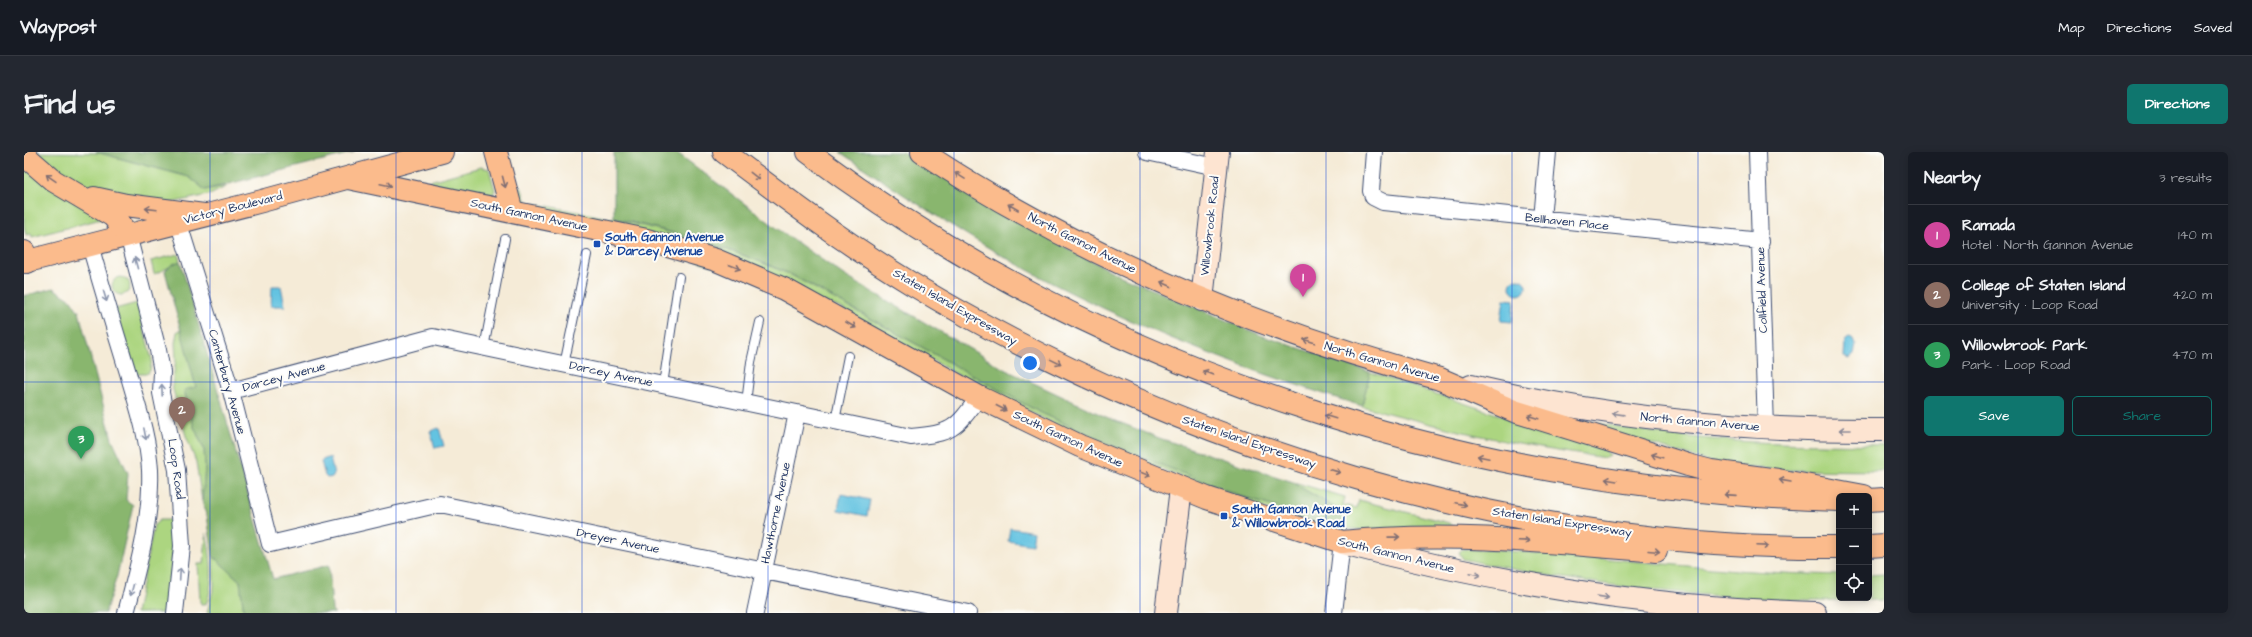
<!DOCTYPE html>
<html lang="en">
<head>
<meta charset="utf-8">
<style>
	:root { --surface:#171b24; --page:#242831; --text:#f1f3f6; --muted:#9ea1a6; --line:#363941; --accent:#0f766e }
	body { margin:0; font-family:"Architects Daughter",sans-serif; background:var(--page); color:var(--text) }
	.controls { position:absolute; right:12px; bottom:12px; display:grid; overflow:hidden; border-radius:6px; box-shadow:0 2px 10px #0003 }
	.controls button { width:36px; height:36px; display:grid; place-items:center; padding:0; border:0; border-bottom:1px solid var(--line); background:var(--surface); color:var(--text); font:20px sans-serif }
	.you { position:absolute; left:1006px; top:211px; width:14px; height:14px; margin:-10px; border:3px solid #fff; border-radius:50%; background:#1a73e8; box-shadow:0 0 0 6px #1a73e833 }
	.badge { display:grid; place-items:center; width:26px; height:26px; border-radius:50%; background:var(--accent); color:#fff; font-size:13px; font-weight:700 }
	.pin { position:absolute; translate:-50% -33px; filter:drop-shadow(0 1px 2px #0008) }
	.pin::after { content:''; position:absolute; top:21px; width:14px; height:12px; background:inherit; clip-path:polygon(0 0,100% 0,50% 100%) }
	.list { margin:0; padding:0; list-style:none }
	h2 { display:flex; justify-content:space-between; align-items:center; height:52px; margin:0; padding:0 16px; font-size:17px }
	h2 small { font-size:13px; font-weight:400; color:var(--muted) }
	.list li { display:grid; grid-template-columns:26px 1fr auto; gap:12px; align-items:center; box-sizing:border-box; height:60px; padding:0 16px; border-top:1px solid var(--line) }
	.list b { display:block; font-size:15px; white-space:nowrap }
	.list p { margin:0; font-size:13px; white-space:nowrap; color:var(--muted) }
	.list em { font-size:13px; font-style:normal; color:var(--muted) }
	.actions { display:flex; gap:8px; padding:12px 16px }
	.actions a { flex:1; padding:9px 0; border:1px solid var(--accent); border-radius:6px; text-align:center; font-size:14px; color:var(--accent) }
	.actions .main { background:var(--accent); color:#fff }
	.icon { flex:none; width:22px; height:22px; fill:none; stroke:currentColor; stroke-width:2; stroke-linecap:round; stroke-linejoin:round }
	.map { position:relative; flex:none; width:1860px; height:461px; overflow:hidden; border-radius:6px }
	header { display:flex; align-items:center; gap:24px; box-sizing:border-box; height:56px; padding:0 20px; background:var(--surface); border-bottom:1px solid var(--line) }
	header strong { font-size:19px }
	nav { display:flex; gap:22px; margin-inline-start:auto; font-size:14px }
	.intro { display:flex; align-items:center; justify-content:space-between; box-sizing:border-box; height:96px; padding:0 24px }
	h1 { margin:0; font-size:28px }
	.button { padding:10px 18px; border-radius:6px; background:var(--accent); color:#fff; font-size:14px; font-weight:700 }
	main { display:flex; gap:24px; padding:0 24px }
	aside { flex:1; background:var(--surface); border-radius:6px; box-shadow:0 2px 10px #0003 }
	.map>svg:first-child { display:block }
	.green { fill:#acd580; stroke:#64826f }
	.forest { fill:#89b66e; stroke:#527266 }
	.water { fill:#63c3e1; stroke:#3f79a0 }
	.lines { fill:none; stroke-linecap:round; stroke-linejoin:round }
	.lane-casing { stroke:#3c4b70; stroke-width:10 }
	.street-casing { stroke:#3c4b70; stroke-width:18 }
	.secondary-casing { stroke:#3c4b70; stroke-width:24 }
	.primary-casing { stroke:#3c4b70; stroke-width:24 }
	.highway-casing { stroke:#3c4b70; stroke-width:24 }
	.lane { stroke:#fff; stroke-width:8 }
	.street { stroke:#fff; stroke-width:16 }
	.secondary { stroke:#fde4d1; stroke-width:22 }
	.primary { stroke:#fbbb8c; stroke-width:22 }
	.highway { stroke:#fbbb8c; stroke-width:22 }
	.oneway { stroke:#806e73 }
	.oneway2 { stroke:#8d97ae }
	.oneway3 { stroke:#8c8a98 }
	.grid { fill:none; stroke:#1d4ed8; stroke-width:1; stroke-opacity:0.55 }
	.transit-dot { fill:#1a4fb4; stroke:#fdfcf7; stroke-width:1.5 }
	.labels { text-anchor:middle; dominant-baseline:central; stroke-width:4; stroke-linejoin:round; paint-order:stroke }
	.street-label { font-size:12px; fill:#1b2f5e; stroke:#fdfcf7 }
	.transit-label { font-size:12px; font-weight:bold; fill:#164399; stroke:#fdfcf7; text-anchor:start }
</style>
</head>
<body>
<header>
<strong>Waypost</strong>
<nav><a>Map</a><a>Directions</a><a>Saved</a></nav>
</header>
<div class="intro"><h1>Find us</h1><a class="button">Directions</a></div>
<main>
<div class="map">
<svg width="1860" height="461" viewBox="0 0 1860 461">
	<rect width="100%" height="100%" fill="#fdfcf7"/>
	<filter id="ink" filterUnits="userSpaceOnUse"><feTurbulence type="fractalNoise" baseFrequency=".025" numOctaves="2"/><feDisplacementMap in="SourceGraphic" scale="8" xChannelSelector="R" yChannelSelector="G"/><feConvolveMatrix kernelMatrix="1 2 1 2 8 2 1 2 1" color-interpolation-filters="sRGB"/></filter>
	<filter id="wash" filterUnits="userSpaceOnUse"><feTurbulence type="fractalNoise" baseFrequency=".012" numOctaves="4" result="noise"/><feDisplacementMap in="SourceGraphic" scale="16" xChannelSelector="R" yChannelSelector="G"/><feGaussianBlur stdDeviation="0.9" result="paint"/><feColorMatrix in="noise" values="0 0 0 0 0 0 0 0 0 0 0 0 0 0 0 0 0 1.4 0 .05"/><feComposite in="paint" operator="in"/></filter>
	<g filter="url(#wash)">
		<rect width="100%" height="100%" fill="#f5ebd7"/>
		<!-- green -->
		<path class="green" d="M4 0 76 1 165 25 181 38 203 34 188 42 147 51 73 44Z
			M0 15 81 66 8 85 7 82 2 83 0 74Z
			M457 15 465 17 471 38 468 44 402 30Z
			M497 34 502 50C595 67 681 84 767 123L1013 259 1096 297 1228 348 1290 367 1317 372 1313 357 1266 329 1321 345 1319 353 1333 356 1335 348 1425 371 1431 376 1378 381 1317 376 1297 373 1219 350 1043 278 948 231 817 156 499 52 495 46 494 35Z
			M154 102 156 109C147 113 140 119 130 122L127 109Z
			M88 134a9 9 0 1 1 18 0a9 9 0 1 1-18 0Z
			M113 151 128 208 126 219 122 222H112L91 157Z
			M157 177 172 236 160 239 170 275 180 297 181 316 178 349 172 310 162 284 148 234 152 207 151 191 153 180Z
			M1346 220 1581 298 1586 304 1582 306C1499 296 1419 276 1338 254Z
			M1528 263C1574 271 1620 280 1666 285 1730 292 1795 292 1860 293V319L1757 318 1697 313Z
			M136 368H145L149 371 151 388 142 461H112L130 373Z
			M182 381C187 402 191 432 182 452L178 453 176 450 174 412H180Z
			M1439 397C1565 401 1689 421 1815 423V446H1845V423L1860 422V448C1719 451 1576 437 1439 407L1435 400Z
			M189 404 216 429 220 461H183L190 434Z"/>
		<!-- forest -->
		<path class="forest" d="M72 0H331L181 38 165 25Z
			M590 0H652L754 77 821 124 982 218 1082 265 1135 286 1266 329 1313 357 1319 366 1317 373 1290 367 1228 348 1096 297 1013 259 768 123C710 97 651 80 590 66Z
			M816 0H879L1012 80 1097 124 1239 184 1346 220 1338 254C1230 221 1124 181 1024 129 952 91 883 46 816 0Z
			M156 109 249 427 305 413 308 458 311 461H220L216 429 189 404 183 363 178 349 181 316 180 297 170 275 160 238 172 235 141 119 147 113Z
			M29 136 47 148 55 160 88 287 104 321 102 348 109 353 93 424 81 461H0V144Z"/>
		<!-- water -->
		<path class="water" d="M1486 135a8 8 0 1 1 16 0a8 8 0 1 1-16 0Z
			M248 134H257L261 154H247Z
			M1480 147 1490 148 1488 170 1477 169Z
			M1825 186 1830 188 1832 193 1830 203 1825 207 1820 205 1821 189Z
			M415 276 420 294 411 296 406 279Z
			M303 306H306L310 322 309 325 303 326 301 324 297 309Z
			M817 342 846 348 843 364 814 358Z
			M986 376 1010 380 1008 393 984 389Z"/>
	</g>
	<g filter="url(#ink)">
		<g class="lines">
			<!-- lane casing -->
			<g class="lane-casing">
				<path id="lane" d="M460 196 481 87
					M540 213 563 103
					M639 233 655 125
					M722 251 727 210 736 170
					M811 269 824 204"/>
			</g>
			<!-- street casing -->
			<g class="street-casing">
				<path id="street" d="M1123 0 1192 15
					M1350 0 1347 39 1349 45 1359 50 1737 89
					M1733 0 1742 276
					M1518 67 1524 0
					M154 69 207 239 246 392 416 352 944 461
					M104 83 134 198 138 220 137 241 153 318 158 394 151 461
					M66 93C78 136 91 178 104 221 113 253 124 284 126 318 128 366 114 415 102 461
					M207 239 409 185 887 285C928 281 931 278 955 245
					M731 461 773 261
					M1310 461 1318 390"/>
			</g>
			<!-- secondary casing -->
			<g class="secondary-casing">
				<path id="secondary" d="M1178 148 1194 0
					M1447 234C1583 266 1721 279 1860 278
					M1319 391C1474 432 1630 456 1791 461
					M1142 461 1157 336"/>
			</g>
			<!-- primary casing -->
			<g class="primary-casing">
				<path id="primary" d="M472 0 488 60
					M898 0C1058 106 1232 177 1416 227
					M324 26 623 88 692 108 760 137 955 245 1056 294 1183 346 1318 390
					M0 110 238 49 418 0"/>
			</g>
			<!-- highway casing -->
			<g class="highway-casing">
				<path id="highway" d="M700 0C761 46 822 92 888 132 1163 297 1493 398 1815 395
					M784 0C1079 222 1447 337 1815 348
					M0 3 30 29 89 64 104 83
					M70 46 102 53 180 63
					M0 100 3 110
					M1416 227 1490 259 1664 313 1687 319 1754 328 1840 344
					M1845 348 1860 347
					M1318 390C1422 379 1528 390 1632 399
					M1845 394 1860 393"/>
			</g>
			<!-- lane -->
			<use href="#lane" class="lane"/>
			<!-- street -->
			<use href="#street" class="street"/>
			<!-- secondary -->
			<use href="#secondary" class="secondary"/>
			<!-- primary -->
			<use href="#primary" class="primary"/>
			<!-- highway -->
			<use href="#highway" class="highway"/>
		</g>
		<!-- one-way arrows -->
		<defs><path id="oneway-shaft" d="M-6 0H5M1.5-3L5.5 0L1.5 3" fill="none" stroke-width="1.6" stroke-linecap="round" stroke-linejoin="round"/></defs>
		<g class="oneway">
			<use href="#oneway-shaft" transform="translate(731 24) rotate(38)"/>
			<use href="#oneway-shaft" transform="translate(936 24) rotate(-148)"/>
			<use href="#oneway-shaft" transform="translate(27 26) rotate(-145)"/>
			<use href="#oneway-shaft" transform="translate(480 30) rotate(75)"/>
			<use href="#oneway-shaft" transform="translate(362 33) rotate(12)"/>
			<use href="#oneway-shaft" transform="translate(989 55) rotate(-150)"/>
			<use href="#oneway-shaft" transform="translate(127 57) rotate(-173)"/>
			<use href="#oneway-shaft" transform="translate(711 115) rotate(21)"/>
			<use href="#oneway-shaft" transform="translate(1142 132) rotate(-156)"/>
			<use href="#oneway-shaft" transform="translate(827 173) rotate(30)"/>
			<use href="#oneway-shaft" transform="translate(1285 189) rotate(-162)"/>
			<use href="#oneway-shaft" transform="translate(1032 210) rotate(26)"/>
			<use href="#oneway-shaft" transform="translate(1184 221) rotate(-159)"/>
			<use href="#oneway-shaft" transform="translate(977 256) rotate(27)"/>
			<use href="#oneway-shaft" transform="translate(1306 265) rotate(-163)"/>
			<use href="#oneway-shaft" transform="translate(1509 265) rotate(-163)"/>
			<use href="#oneway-shaft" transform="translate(1633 304) rotate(-163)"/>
			<use href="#oneway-shaft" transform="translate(1459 305) rotate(-168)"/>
			<use href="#oneway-shaft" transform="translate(1311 319) rotate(16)"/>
			<use href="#oneway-shaft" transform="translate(1121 322) rotate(22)"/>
			<use href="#oneway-shaft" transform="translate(1587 328) rotate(-171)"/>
			<use href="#oneway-shaft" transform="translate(1761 329) rotate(-170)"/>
			<use href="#oneway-shaft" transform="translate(1706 343) rotate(-176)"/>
			<use href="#oneway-shaft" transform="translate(1437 352) rotate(12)"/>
			<use href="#oneway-shaft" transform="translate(1370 385) rotate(-1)"/>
			<use href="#oneway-shaft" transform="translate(1500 389) rotate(2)"/>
			<use href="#oneway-shaft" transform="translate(1739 394) rotate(2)"/>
			<use href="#oneway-shaft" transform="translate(1630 399) rotate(5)"/>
		</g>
		<g class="oneway2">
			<use href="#oneway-shaft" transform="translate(112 111) rotate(-105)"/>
			<use href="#oneway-shaft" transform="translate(81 144) rotate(73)"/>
			<use href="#oneway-shaft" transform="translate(138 238) rotate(-92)"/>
			<use href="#oneway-shaft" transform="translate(121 282) rotate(79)"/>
			<use href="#oneway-shaft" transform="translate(156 422) rotate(-87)"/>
			<use href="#oneway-shaft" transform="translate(108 438) rotate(105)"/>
		</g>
		<g class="oneway3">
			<use href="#oneway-shaft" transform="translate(1594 262) rotate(-172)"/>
			<use href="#oneway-shaft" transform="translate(1821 278) rotate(180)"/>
			<use href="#oneway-shaft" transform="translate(1451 422) rotate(12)"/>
			<use href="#oneway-shaft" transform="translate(1579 445) rotate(8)"/>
		</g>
	</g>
	<!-- grid -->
	<path class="grid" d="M186 0V461M372 0V461M558 0V461M744 0V461M930 0V461M1116 0V461M1302 0V461M1488 0V461M1674 0V461M0 230H1860"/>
	<!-- markers -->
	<g class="transit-dot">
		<rect x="569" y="88" width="8" height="8" rx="2"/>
		<rect x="1196" y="360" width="8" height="8" rx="2"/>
	</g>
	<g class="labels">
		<!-- street labels -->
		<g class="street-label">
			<text transform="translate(209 56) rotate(-14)">Victory Boulevard</text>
			<text transform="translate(505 63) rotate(12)">South Gannon Avenue</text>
			<text transform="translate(1543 70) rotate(6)">Bellhaven Place</text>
			<text transform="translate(1186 74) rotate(-84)">Willowbrook Road</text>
			<text transform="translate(1058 91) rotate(27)">North Gannon Avenue</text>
			<text transform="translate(1738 138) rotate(-92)">Collfield Avenue</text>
			<text transform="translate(931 155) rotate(30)">Staten Island Expressway</text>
			<text transform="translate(1358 210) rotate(16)">North Gannon Avenue</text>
			<text transform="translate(587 222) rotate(12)">Darcey Avenue</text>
			<text transform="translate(260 225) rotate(-15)">Darcey Avenue</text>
			<text transform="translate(203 230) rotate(74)">Canterbury Avenue</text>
			<text transform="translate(1676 270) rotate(5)">North Gannon Avenue</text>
			<text transform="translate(1044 287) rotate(25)">South Gannon Avenue</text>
			<text transform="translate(1225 290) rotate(19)">Staten Island Expressway</text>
			<text transform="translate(152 317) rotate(82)">Loop Road</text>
			<text transform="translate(752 361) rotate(-78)">Hawthorne Avenue</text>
			<text transform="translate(1538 370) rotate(9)">Staten Island Expressway</text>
			<text transform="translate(594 389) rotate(12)">Dreyer Avenue</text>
			<text transform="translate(1372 403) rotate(14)">South Gannon Avenue</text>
		</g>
		<!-- transit labels -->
		<g class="transit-label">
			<text x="581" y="85">South Gannon Avenue<tspan x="581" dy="14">&amp; Darcey Avenue</tspan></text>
			<text x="1208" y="357">South Gannon Avenue<tspan x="1208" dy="14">&amp; Willowbrook Road</tspan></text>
		</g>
	</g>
</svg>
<div class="controls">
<button>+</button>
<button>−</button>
<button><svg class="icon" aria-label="locate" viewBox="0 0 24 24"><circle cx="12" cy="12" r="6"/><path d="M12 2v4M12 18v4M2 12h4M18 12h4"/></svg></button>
</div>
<div class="you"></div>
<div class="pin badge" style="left:1279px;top:145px;background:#d1479c">1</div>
<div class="pin badge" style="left:158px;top:278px;background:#8d6e63">2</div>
<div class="pin badge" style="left:57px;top:307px;background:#2e9e5b">3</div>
</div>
<aside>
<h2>Nearby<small>3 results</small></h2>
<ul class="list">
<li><span class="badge" style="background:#d1479c">1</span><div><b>Ramada</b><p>Hotel · North Gannon Avenue</p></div><em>140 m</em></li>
<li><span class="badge" style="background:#8d6e63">2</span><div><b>College of Staten Island</b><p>University · Loop Road</p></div><em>420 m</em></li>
<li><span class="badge" style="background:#2e9e5b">3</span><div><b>Willowbrook Park</b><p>Park · Loop Road</p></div><em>470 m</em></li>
</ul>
<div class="actions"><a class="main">Save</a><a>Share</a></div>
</aside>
</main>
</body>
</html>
